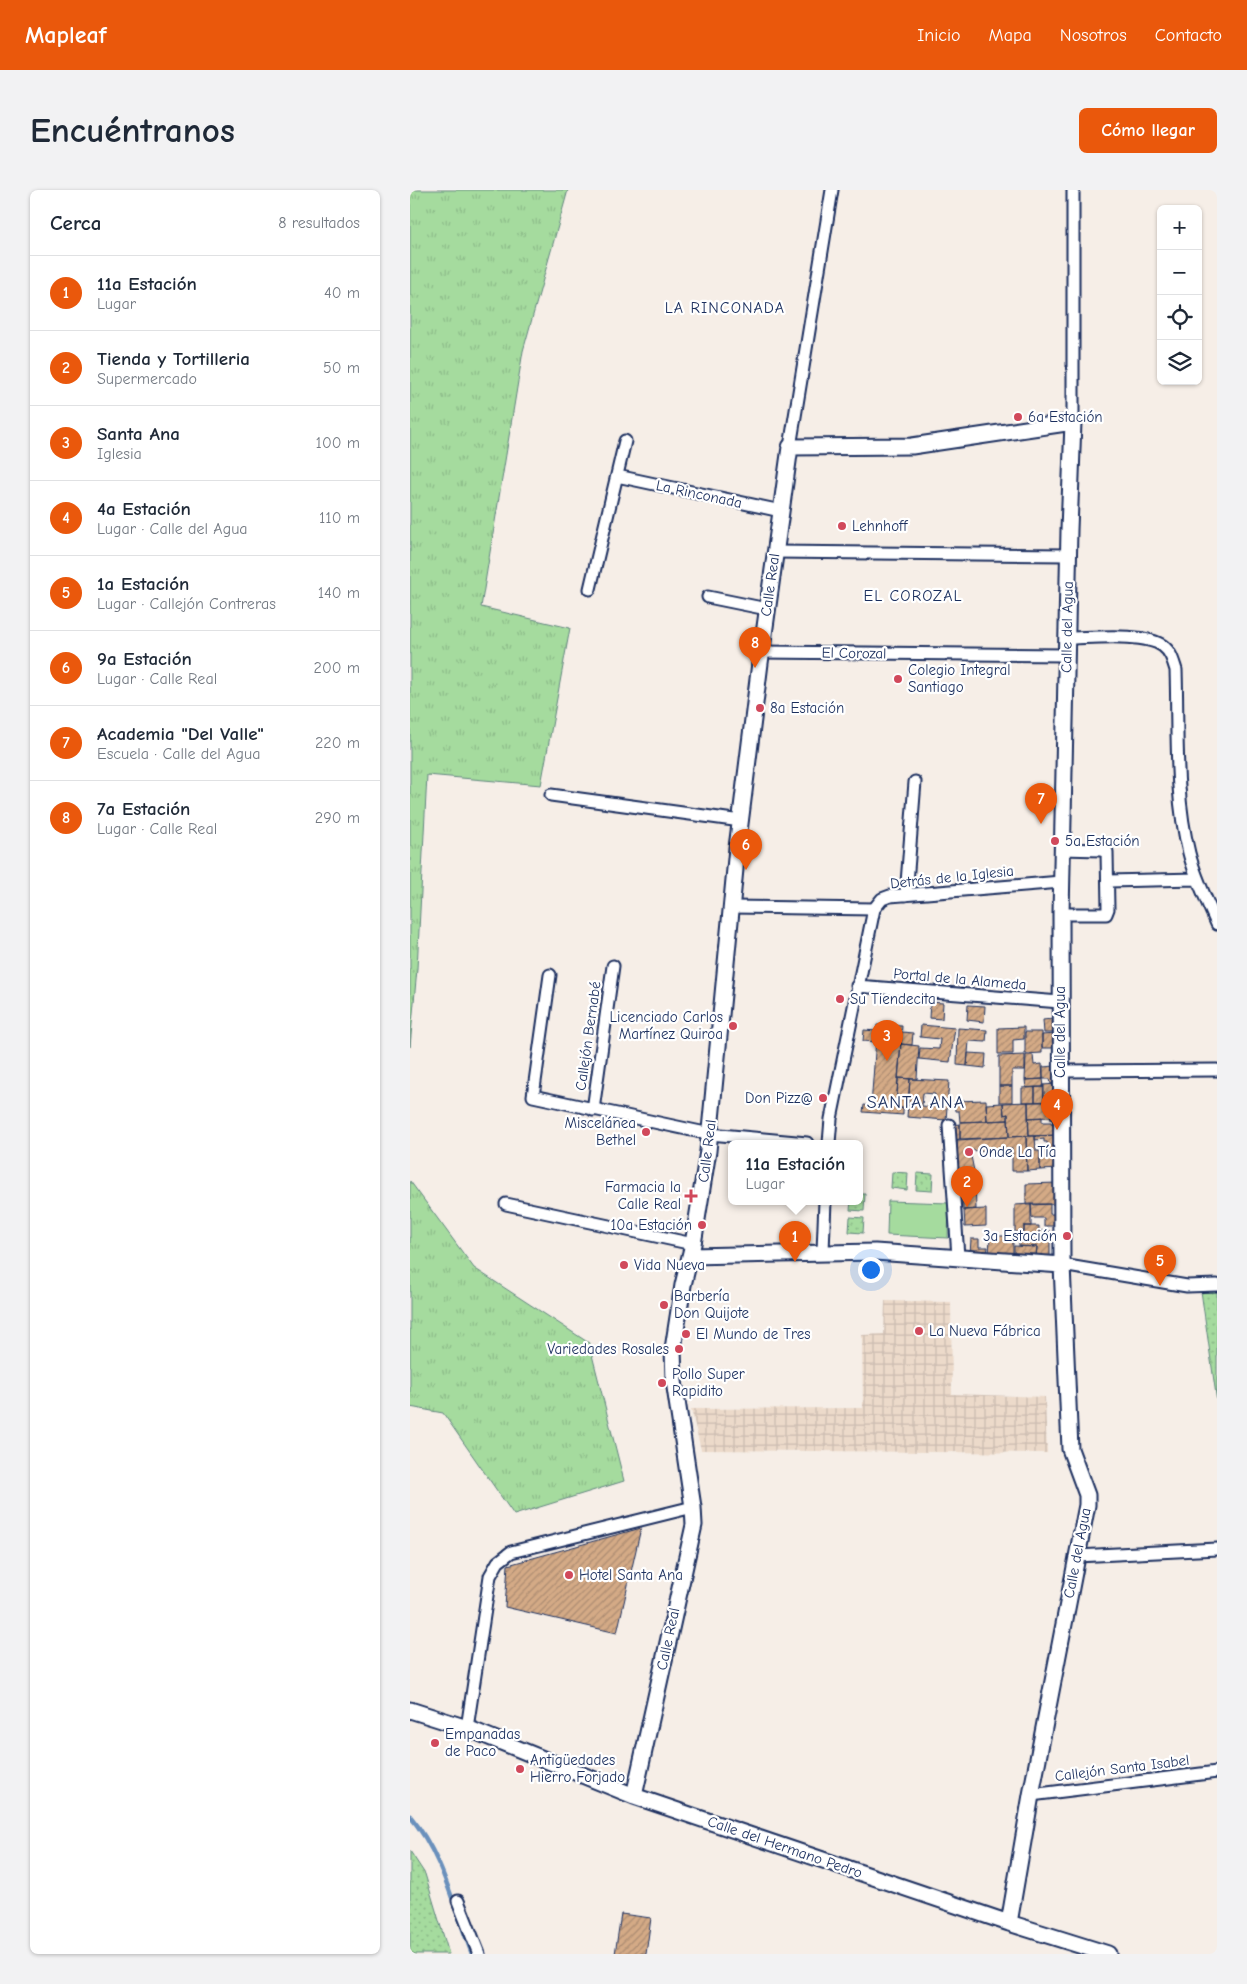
<!DOCTYPE html>
<html lang="es">
<head>
<meta charset="utf-8">
<style>
	:root { --surface:#fff; --page:#f2f2f3; --text:#1f2937; --muted:#747a83; --line:#e0e1e3; --accent:#ea580c }
	body { margin:0; font-family:"Comic Neue",sans-serif; background:var(--page); color:var(--text) }
	.controls { position:absolute; right:15px; top:15px; display:grid; overflow:hidden; border-radius:8px; box-shadow:0 1px 4px #0004 }
	.controls button { width:45px; height:45px; display:grid; place-items:center; padding:0; border:0; border-bottom:1px solid var(--line); background:var(--surface); color:var(--text); font:25px sans-serif }
	.you { position:absolute; left:460px; top:1079px; width:18px; height:18px; margin:-12px; border:4px solid #fff; border-radius:50%; background:#1a73e8; box-shadow:0 0 0 8px #1a73e833 }
	.badge { display:grid; place-items:center; width:32px; height:32px; border-radius:50%; background:var(--accent); color:#fff; font-size:16px; font-weight:700 }
	.pin { position:absolute; translate:-50% -41px; filter:drop-shadow(0 1px 2px #0008) }
	.pin::after { content:''; position:absolute; top:26px; width:18px; height:15px; background:inherit; clip-path:polygon(0 0,100% 0,50% 100%) }
	.popup { position:absolute; left:318px; top:950px; width:135px; height:65px; box-sizing:border-box; display:grid; place-content:center; border-radius:8px; background:var(--surface); filter:drop-shadow(0 1px 4px #0005); font-size:16px; white-space:nowrap; color:var(--muted) }
	.popup b { font-size:19px; color:var(--text) }
	.popup::after { content:''; position:absolute; left:50%; top:100%; margin-left:-10px; border:10px solid transparent; border-top-color:var(--surface) }
	.list { margin:0; padding:0; list-style:none }
	h2 { display:flex; justify-content:space-between; align-items:center; height:65px; margin:0; padding:0 20px; font-size:21px }
	h2 small { font-size:16px; font-weight:400; color:var(--muted) }
	.list li { display:grid; grid-template-columns:32px 1fr auto; gap:15px; align-items:center; box-sizing:border-box; height:75px; padding:0 20px; border-top:1px solid var(--line) }
	.list b { display:block; font-size:19px; white-space:nowrap }
	.list p { margin:0; font-size:16px; white-space:nowrap; color:var(--muted) }
	.list em { font-size:16px; font-style:normal; color:var(--muted) }
	.icon { flex:none; width:28px; height:28px; fill:none; stroke:currentColor; stroke-width:2; stroke-linecap:round; stroke-linejoin:round }
	.map { position:relative; flex:none; width:807px; height:1764px; overflow:hidden; border-radius:8px }
	header { display:flex; align-items:center; gap:30px; box-sizing:border-box; height:70px; padding:0 25px; background:var(--accent); color:#fff }
	header strong { font-size:24px }
	nav { display:flex; gap:28px; margin-inline-start:auto; font-size:18px }
	.intro { display:flex; align-items:center; justify-content:space-between; box-sizing:border-box; height:120px; padding:0 30px }
	h1 { margin:0; font-size:35px }
	.button { padding:12px 22px; border-radius:8px; background:var(--accent); color:#fff; font-size:18px; font-weight:700 }
	main { display:flex; gap:30px; padding:0 30px }
	aside { flex:1; background:var(--surface); border-radius:8px; box-shadow:0 1px 4px #0004 }
	.map>svg:first-child { display:block }
	.industrial { fill:url(#industrial-grid) }
	.grass { fill:url(#grass-tufts); stroke:#60857e }
	.park { fill:url(#park-dots); stroke:#60857e }
	.pitch { fill:#a5db9e; stroke:#60857e }
	.lines { fill:none; stroke-linecap:round; stroke-linejoin:round }
	.stream { stroke:#6a90bc; stroke-width:4.5 }
	.building { fill:url(#building-hatch); stroke:#1b2f5e; fill-rule:evenodd }
	.street-casing { stroke:#1b2f5e; stroke-width:15 }
	.secondary-casing { stroke:#1b2f5e; stroke-width:19 }
	.street { stroke:#fff; stroke-width:11 }
	.secondary { stroke:#fff; stroke-width:15 }
	.poi-dot { fill:#d1495b; stroke:#fff; stroke-width:2 }
	.labels { text-anchor:middle; dominant-baseline:central; stroke-width:4.5; stroke-linejoin:round; paint-order:stroke }
	.poi-label { font-size:15px; fill:#1b2f5e; stroke:#fff; text-anchor:start }
	.street-label { font-size:15px; fill:#1b2f5e; stroke:#fff }
	.neighbourhood-label { font-size:16px; letter-spacing:1px; fill:#1b2f5e; stroke:#fff }
	.quarter-label { font-size:18px; letter-spacing:1px; fill:#1b2f5e; stroke:#fff }
</style>
</head>
<body>
<header>
<strong>Mapleaf</strong>
<nav><a>Inicio</a><a>Mapa</a><a>Nosotros</a><a>Contacto</a></nav>
</header>
<div class="intro"><h1>Encuéntranos</h1><a class="button">Cómo llegar</a></div>
<main>
<aside>
<h2>Cerca<small>8 resultados</small></h2>
<ul class="list">
<li><span class="badge">1</span><div><b>11a Estación</b><p>Lugar</p></div><em>40 m</em></li>
<li><span class="badge">2</span><div><b>Tienda y Tortilleria</b><p>Supermercado</p></div><em>50 m</em></li>
<li><span class="badge">3</span><div><b>Santa Ana</b><p>Iglesia</p></div><em>100 m</em></li>
<li><span class="badge">4</span><div><b>4a Estación</b><p>Lugar · Calle del Agua</p></div><em>110 m</em></li>
<li><span class="badge">5</span><div><b>1a Estación</b><p>Lugar · Callejón Contreras</p></div><em>140 m</em></li>
<li><span class="badge">6</span><div><b>9a Estación</b><p>Lugar · Calle Real</p></div><em>200 m</em></li>
<li><span class="badge">7</span><div><b>Academia &quot;Del Valle&quot;</b><p>Escuela · Calle del Agua</p></div><em>220 m</em></li>
<li><span class="badge">8</span><div><b>7a Estación</b><p>Lugar · Calle Real</p></div><em>290 m</em></li>
</ul>
</aside>
<div class="map">
<svg width="807" height="1764" viewBox="0 0 807 1764">
	<defs>
		<pattern id="industrial-grid" width="8" height="8" patternUnits="userSpaceOnUse" patternTransform="scale(1.25)"><rect width="8" height="8" fill="#ecdaca"/><path d="M0 4h8M4 0v8" fill="none" stroke="#cabbb0"/></pattern>
		<pattern id="grass-tufts" width="24" height="20" patternUnits="userSpaceOnUse" patternTransform="scale(1.25)"><rect width="24" height="20" fill="#a5db9e"/><path d="M3 7l-1-3M5 7V3M7 7l1-3M15 17l-1-3M17 17v-4M19 17l1-3" fill="none" stroke="#8dbc8a"/></pattern>
		<pattern id="park-dots" width="8" height="8" patternUnits="userSpaceOnUse" patternTransform="scale(1.25)"><rect width="8" height="8" fill="#a5db9e"/><path d="M2 2h.1M6 6h.1" fill="none" stroke="#8dbc8a" stroke-width="1.8" stroke-linecap="round"/></pattern>
		<pattern id="building-hatch" width="6" height="6" patternUnits="userSpaceOnUse" patternTransform="scale(1.25)"><rect width="6" height="6" fill="#d4aa86"/><path d="M-1 1l2-2M0 6l6-6M5 7l2-2" fill="none" stroke="#ab8b71"/></pattern>
	</defs>
	<rect width="100%" height="100%" fill="#f6eee7"/>
	<filter id="ink" filterUnits="userSpaceOnUse"><feTurbulence type="fractalNoise" baseFrequency=".02" numOctaves="2"/><feDisplacementMap in="SourceGraphic" scale="10" xChannelSelector="R" yChannelSelector="G"/><feConvolveMatrix kernelMatrix="1 2 1 2 8 2 1 2 1" color-interpolation-filters="sRGB"/></filter>
	<g filter="url(#ink)">
		<!-- industrial -->
		<path class="industrial" d="M475 1111 541 1112 542 1204 635 1207 637 1263 291 1260 281 1219 453 1218 452 1145 474 1144Z"/>
		<!-- grass -->
		<path class="grass" d="M0 0H158L113 161 71 417 160 438 131 595 17 585 7 779 0 857Z
			M0 991 64 1078 179 1153 214 1291 104 1325 33 1223 0 1217Z"/>
		<!-- park -->
		<path class="park" d="M482 982 498 983 497 1000 481 998Z
			M507 983 523 984 522 1001 506 1000Z
			M449 1004H455L454 1021 440 1020 441 1011H449Z
			M440 1027 454 1028 453 1043 439 1042Z
			M807 1099V1212L791 1101Z
			M0 1661 15 1684 39 1764H0Z"/>
		<!-- pitch -->
		<path class="pitch" d="M478 1011 539 1013 538 1048 477 1045Z"/>
		<g class="lines">
			<!-- stream -->
			<path class="stream" d="M0 1626C32 1664 44 1718 62 1764"/>
		</g>
		<!-- building -->
		<path class="building" d="M520 812 533 813 532 829 519 828Z
			M558 815 575 816 574 832 557 830Z
			M642 829 643 843H634L633 830Z
			M467 835 492 836 486 918H493V925L453 922 454 915 461 916Z
			M511 835 545 838 540 872 509 869 510 858 529 859 530 849 510 847Z
			M614 837V849L603 850V864H588V838Z
			M548 838 577 840 576 852 559 851 557 876 547 875Z
			M454 840 467 841 466 852 453 851Z
			M492 842 503 843 502 855 491 854Z
			M615 842H632V863L615 864Z
			M646 844V858H632V845Z
			M491 854 509 856 507 889 488 888Z
			M558 863 576 864 575 878 557 876Z
			M615 865V880H602V896H589V866Z
			M616 865H623L624 875 632 874 633 889 615 890Z
			M645 876 646 894H641L640 889H633V877Z
			M488 888 500 889 498 919 486 918Z
			M500 889 539 891 536 930 497 927ZM513 903 525 904 524 917 512 916Z
			M633 889 634 897 616 898 615 890Z
			M646 894V911L634 912 633 895Z
			M589 896H602V912H589Z
			M625 897H634V912H625Z
			M625 897V912H612V898Z
			M576 910 577 931 550 932 549 921H545L544 911Z
			M640 911H646L647 929 641 930Z
			M640 911 641 927 618 928V912Z
			M618 912 619 946 599 947 598 924 594 925 593 913Z
			M593 913 594 925 598 924V930L577 931 576 914Z
			M632 927V932H641L642 935H647L648 945 619 946 618 928Z
			M598 930 599 947 550 949V932Z
			M550 934V949L543 950 542 935Z
			M648 945 649 960H638L637 952H634V949L625 950V946Z
			M616 946H625L626 961H630V980L617 981Z
			M616 946 617 981H602V959L560 961 564 981 548 982 547 950Z
			M649 960V979L630 980V961Z
			M558 990H565L566 1019 553 1020 552 994 558 993Z
			M647 993V1014L616 1015V994Z
			M621 1014H640V1024H648V1036H634V1028H622Z
			M621 1014V1036H614V1042H605V1015Z
			M576 1019V1036L555 1037 554 1020Z
			M614 1036H629V1041H640V1067L626 1066 627 1057 609 1056V1042H614Z
			M580 1046H598V1049H603V1064L579 1065Z
			M561 1049H569V1057H578L577 1065 560 1064Z
			M604 1056 627 1057 626 1066H604Z
			M231 1338 207 1443 95 1417 98 1375Z
			M211 1724 241 1728 236 1764H205Z"/>
		<g class="lines">
			<!-- street casing -->
			<g class="street-casing">
				<path id="street" d="M663 0V232
					M380 257 422 0
					M207 286 371 321
					M365 362 658 365
					M180 399 215 251
					M298 407 357 419
					M657 448C680 448 735 442 753 456 761 462 763 471 766 480 768 539 764 604 779 663 785 687 797 711 807 734
					M351 462 656 465
					M141 605 331 631
					M698 691 787 689
					M496 705 505 592
					M321 717 464 719 472 709 480 706 651 692
					M651 724H696L698 719 697 662 691 660 652 659
					M140 785 123 906 300 944 397 953
					M447 796 650 812
					M650 881 807 880
					M183 920 203 776
					M539 935 548 1067
					M419 953 421 929 464 719
					M96 1014 283 1054
					M413 1061 415 1011
					M652 1075 777 1096 807 1095
					M667 1366 807 1359
					M57 1538 80 1386 88 1372 101 1362 283 1317
					M621 1605 807 1582
					M48 1711 69 1764"/>
			</g>
			<!-- secondary casing -->
			<g class="secondary-casing">
				<path id="secondary" d="M281 1066 465 1062 652 1075
					M0 1520 57 1538 224 1606 599 1733 698 1764
					M224 1606 284 1335 283 1317 264 1191 263 1159 273 1095 283 1054 298 961 327 658 350 473 380 257 502 256 663 232 659 340 651 724 652 1075 660 1259 677 1305V1315L621 1605 599 1733"/>
			</g>
			<!-- street -->
			<use href="#street" class="street"/>
			<!-- secondary -->
			<use href="#secondary" class="secondary"/>
		</g>
	</g>
	<!-- markers -->
	<g class="poi-dot">
		<circle cx="608" cy="227" r="5"/>
		<circle cx="432" cy="336" r="5"/>
		<circle cx="488" cy="489" r="5"/>
		<circle cx="350" cy="518" r="5"/>
		<circle cx="645" cy="651" r="5"/>
		<circle cx="430" cy="809" r="5"/>
		<circle cx="323" cy="836" r="5"/>
		<circle cx="413" cy="908" r="5"/>
		<circle cx="236" cy="942" r="5"/>
		<circle cx="559" cy="962" r="5"/>
		<path d="M278.5 998.5h5v5h5v5h-5v5h-5v-5h-5v-5h5z"/>
		<circle cx="292" cy="1035" r="5"/>
		<circle cx="657" cy="1046" r="5"/>
		<circle cx="214" cy="1075" r="5"/>
		<circle cx="254" cy="1115" r="5"/>
		<circle cx="509" cy="1141" r="5"/>
		<circle cx="276" cy="1144" r="5"/>
		<circle cx="269" cy="1159" r="5"/>
		<circle cx="252" cy="1193" r="5"/>
		<circle cx="159" cy="1385" r="5"/>
		<circle cx="25" cy="1553" r="5"/>
		<circle cx="110" cy="1579" r="5"/>
	</g>
	<g class="labels">
		<!-- poi labels -->
		<g class="poi-label">
			<text x="618" y="227">6a Estación</text>
			<text x="442" y="336">Lehnhoff</text>
			<text x="498" y="480">Colegio Integral<tspan x="498" dy="17">Santiago</tspan></text>
			<text x="360" y="518">8a Estación</text>
			<text x="655" y="651">5a Estación</text>
			<text x="440" y="809">Su Tiendecita</text>
			<text x="313" y="827" text-anchor="end">Licenciado Carlos<tspan x="313" dy="17">Martínez Quiroa</tspan></text>
			<text x="403" y="908" text-anchor="end">Don Pizz@</text>
			<text x="226" y="933" text-anchor="end">Miscelánea<tspan x="226" dy="17">Bethel</tspan></text>
			<text x="569" y="962">Onde La Tía</text>
			<text x="271" y="997" text-anchor="end">Farmacia la<tspan x="271" dy="17">Calle Real</tspan></text>
			<text x="282" y="1035" text-anchor="end">10a Estación</text>
			<text x="647" y="1046" text-anchor="end">3a Estación</text>
			<text x="224" y="1075">Vida Nueva</text>
			<text x="264" y="1106">Barbería<tspan x="264" dy="17">Don Quijote</tspan></text>
			<text x="519" y="1141">La Nueva Fábrica</text>
			<text x="286" y="1144">El Mundo de Tres</text>
			<text x="259" y="1159" text-anchor="end">Variedades Rosales</text>
			<text x="262" y="1184">Pollo Super<tspan x="262" dy="17">Rapidito</tspan></text>
			<text x="169" y="1385">Hotel Santa Ana</text>
			<text x="35" y="1544">Empanadas<tspan x="35" dy="17">de Paco</tspan></text>
			<text x="120" y="1570">Antigüedades<tspan x="120" dy="17">Hierro Forjado</tspan></text>
		</g>
		<!-- street labels -->
		<g class="street-label">
			<text transform="translate(289 304) rotate(12)">La Rinconada</text>
			<text transform="translate(360 395) rotate(-82)">Calle Real</text>
			<text transform="translate(657 437) rotate(-89)">Calle del Agua</text>
			<text transform="translate(444 463) rotate(1)">El Corozal</text>
			<text transform="translate(542 687) rotate(-6)">Detrás de la Iglesia</text>
			<text transform="translate(550 789) rotate(5)">Portal de la Alameda</text>
			<text transform="translate(650 842) rotate(-90)">Calle del Agua</text>
			<text transform="translate(178 846) rotate(-82)">Callejón Bernabé</text>
			<text transform="translate(297 961) rotate(-83)">Calle Real</text>
			<text transform="translate(667 1363) rotate(-79)">Calle del Agua</text>
			<text transform="translate(258 1449) rotate(-78)">Calle Real</text>
			<text transform="translate(712 1578) rotate(-7)">Callejón Santa Isabel</text>
			<text transform="translate(375 1657) rotate(19)">Calle del Hermano Pedro</text>
		</g>
		<!-- neighbourhood labels -->
		<g class="neighbourhood-label">
			<text x="315" y="118">LA RINCONADA</text>
			<text x="503" y="406">EL COROZAL</text>
		</g>
		<!-- quarter labels -->
		<g class="quarter-label">
			<text x="506" y="912">SANTA ANA</text>
		</g>
	</g>
</svg>
<div class="controls">
<button>+</button>
<button>−</button>
<button><svg class="icon" aria-label="locate" viewBox="0 0 24 24"><circle cx="12" cy="12" r="6"/><path d="M12 2v4M12 18v4M2 12h4M18 12h4"/></svg></button>
<button><svg class="icon" aria-label="layers" viewBox="0 0 24 24"><path d="M12 4l9 5-9 5-9-5zM3 14l9 5 9-5"/></svg></button>
</div>
<div class="you"></div>
<div class="pin badge" style="left:385px;top:1072px">1</div>
<div class="popup"><b>11a Estación</b>Lugar</div>
<div class="pin badge" style="left:557px;top:1017px">2</div>
<div class="pin badge" style="left:477px;top:871px">3</div>
<div class="pin badge" style="left:647px;top:940px">4</div>
<div class="pin badge" style="left:750px;top:1096px">5</div>
<div class="pin badge" style="left:336px;top:680px">6</div>
<div class="pin badge" style="left:631px;top:634px">7</div>
<div class="pin badge" style="left:345px;top:478px">8</div>
</div>
</main>
</body>
</html>
